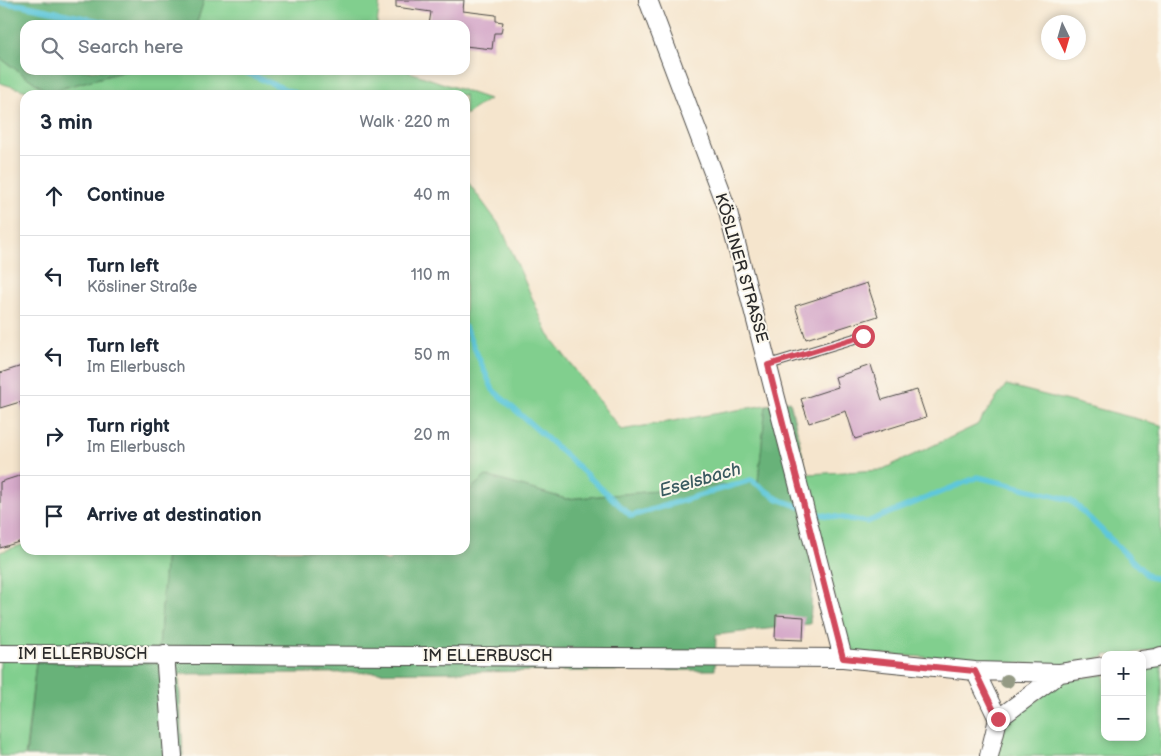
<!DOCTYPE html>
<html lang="en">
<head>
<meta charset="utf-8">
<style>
	:root { --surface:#fff; --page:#f2f2f3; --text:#1f2937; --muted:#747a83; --line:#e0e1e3 }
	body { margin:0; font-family:"Balsamiq Sans",sans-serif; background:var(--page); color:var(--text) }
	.controls { position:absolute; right:15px; bottom:15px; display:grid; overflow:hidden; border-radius:10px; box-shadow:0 2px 8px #0003 }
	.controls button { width:45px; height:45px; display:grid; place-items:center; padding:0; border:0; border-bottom:1px solid var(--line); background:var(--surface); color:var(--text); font:25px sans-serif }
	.compass { position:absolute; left:1041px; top:15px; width:45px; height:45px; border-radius:50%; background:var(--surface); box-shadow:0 2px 8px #0003; rotate:175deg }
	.stop { position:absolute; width:15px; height:15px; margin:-11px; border:4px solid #d1495b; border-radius:50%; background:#fff }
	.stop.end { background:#d1495b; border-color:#fff; box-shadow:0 1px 5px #0008 }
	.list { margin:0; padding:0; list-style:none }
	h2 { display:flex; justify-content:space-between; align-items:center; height:65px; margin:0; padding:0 20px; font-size:21px }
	h2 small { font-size:16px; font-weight:400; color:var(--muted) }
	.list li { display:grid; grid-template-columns:32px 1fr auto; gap:15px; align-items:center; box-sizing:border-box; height:80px; padding:0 20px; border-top:1px solid var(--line) }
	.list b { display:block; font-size:19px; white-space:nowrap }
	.list p { margin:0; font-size:16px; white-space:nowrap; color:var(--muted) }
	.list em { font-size:16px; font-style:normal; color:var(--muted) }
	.icon { flex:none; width:28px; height:28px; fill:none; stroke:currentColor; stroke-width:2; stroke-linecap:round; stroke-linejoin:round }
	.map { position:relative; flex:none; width:1161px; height:756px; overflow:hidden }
	.search { position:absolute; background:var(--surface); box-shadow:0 2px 8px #0003; left:20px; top:20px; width:450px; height:55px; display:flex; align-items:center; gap:12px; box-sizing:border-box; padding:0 18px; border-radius:15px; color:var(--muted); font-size:19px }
	.panel { position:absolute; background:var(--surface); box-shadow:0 2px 8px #0003; left:20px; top:90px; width:450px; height:465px; border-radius:15px }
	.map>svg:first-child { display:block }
	.green { fill:#81cf8e; stroke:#567d5c }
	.forest { fill:#68b279; stroke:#4a6e52 }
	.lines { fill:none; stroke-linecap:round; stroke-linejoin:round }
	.stream { stroke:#5ec7da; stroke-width:5.5 }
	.building { fill:#d5a9c9 }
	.service-casing { stroke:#494743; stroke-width:11 }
	.minor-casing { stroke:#494743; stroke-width:20 }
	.service { stroke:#fff; stroke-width:9 }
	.minor { stroke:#fff; stroke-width:18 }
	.tree { fill:#949a84 }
	.route { stroke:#d1495b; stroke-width:6 }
	.labels { text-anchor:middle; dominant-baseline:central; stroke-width:4; stroke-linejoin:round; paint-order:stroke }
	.street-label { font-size:16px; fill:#2b2b2b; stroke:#fbf7ec }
	.water-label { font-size:18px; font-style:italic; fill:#3a5a60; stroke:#fbf7ec }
</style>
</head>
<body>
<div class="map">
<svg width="1161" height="756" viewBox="0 0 1161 756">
	<rect width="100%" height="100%" fill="#fbf7ec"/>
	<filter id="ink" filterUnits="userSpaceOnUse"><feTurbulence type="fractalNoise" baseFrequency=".02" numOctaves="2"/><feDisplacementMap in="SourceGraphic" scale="10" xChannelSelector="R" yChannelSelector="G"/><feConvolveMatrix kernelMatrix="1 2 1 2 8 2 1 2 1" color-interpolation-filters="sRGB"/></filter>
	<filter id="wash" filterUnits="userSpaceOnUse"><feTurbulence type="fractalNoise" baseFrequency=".0096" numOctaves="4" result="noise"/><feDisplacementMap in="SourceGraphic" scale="20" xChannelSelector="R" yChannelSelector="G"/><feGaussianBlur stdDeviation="1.12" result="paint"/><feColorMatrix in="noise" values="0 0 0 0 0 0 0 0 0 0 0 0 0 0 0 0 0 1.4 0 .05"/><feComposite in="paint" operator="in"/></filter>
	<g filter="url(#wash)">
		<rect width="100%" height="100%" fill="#f5e5cd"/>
		<!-- green -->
		<path class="green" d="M204 0H380L377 25H196Z
			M0 58 48 92 129 70H404L489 99 465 115V95H40L0 83Z
			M465 178 501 227 548 334 621 430 766 405 758 482 566 499 486 476 471 489 465 483Z
			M1006 385 1161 425V646C1145 653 1122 655 1105 655V657L1058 666 849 652 816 527 807 474 881 470 977 425Z
			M25 544V550H166L158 663 36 662 25 756H0V552Z
			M1161 662V756H998L1004 724 1063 681 1105 674V737H1142V666Z"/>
		<!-- forest -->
		<path class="forest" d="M0 0H204L196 25H25V70H129L48 92 0 58Z
			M790 401 807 474 816 527 810 624 716 635 715 670 179 674 183 756H26L36 662 158 663 166 550H359L388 561 401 550H465V494L486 476 566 499 758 482 766 405Z"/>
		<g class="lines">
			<!-- stream -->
			<path class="stream" d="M0 3 22 5 119 25
				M240 70 299 95
				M465 327 493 390 561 451 631 516 751 480 778 499 800 507
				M809 511 818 514 867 522 978 477 1071 500 1149 577 1161 579"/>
		</g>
		<g id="blocks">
			<!-- building -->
			<path class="building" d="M396 0H464L463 11 496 15V21L503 22 501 33H494L492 49 465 46V25H429L431 12 396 7Z
				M867 283 878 316 806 339 795 306Z
				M25 365V418L20 402 0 408V373Z
				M871 365 882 400 917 390 926 417 855 439 846 411 809 423 801 399 838 387 835 377Z
				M25 474V540L0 548V482Z
				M776 615 804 617 803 640 775 639Z"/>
		</g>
	</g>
	<g filter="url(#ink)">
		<use href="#blocks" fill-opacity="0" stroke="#494743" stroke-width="1"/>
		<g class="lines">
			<!-- service casing -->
			<g class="service-casing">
				<path id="service" d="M767 365 863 336"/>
			</g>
			<!-- minor casing -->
			<g class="minor-casing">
				<path id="minor" d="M648 0 728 212 843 658
					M0 654 843 658 975 671 1060 673
					M165 654 173 756
					M1142 660 1156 658 1161 656
					M975 671 998 719
					M989 756 998 719 1060 673 1105 666"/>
			</g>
			<!-- service -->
			<use href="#service" class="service"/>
			<!-- minor -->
			<use href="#minor" class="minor"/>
		</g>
		<!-- trees -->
		<circle class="tree" cx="1007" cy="681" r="7"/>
	</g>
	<g class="lines" filter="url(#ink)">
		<!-- route -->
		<path class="route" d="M863 336 768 365 843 658 975 671 998 719"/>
	</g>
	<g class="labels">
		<!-- street labels -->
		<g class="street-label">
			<text transform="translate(741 268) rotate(74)">KÖSLINER STRASSE</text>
			<text x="83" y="654">IM ELLERBUSCH</text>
			<text x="488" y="656">IM ELLERBUSCH</text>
		</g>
		<!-- water labels -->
		<g class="water-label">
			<text transform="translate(700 480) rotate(-16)">Eselsbach</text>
		</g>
	</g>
</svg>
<div class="controls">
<button>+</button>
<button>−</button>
</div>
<svg class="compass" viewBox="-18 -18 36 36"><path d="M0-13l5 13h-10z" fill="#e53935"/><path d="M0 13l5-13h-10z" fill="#747a83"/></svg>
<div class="stop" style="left:863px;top:336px"></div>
<div class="stop end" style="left:998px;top:719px"></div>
<div class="search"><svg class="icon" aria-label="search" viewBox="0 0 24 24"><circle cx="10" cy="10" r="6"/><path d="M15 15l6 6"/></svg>Search here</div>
<section class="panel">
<h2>3 min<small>Walk · 220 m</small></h2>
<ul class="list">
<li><svg class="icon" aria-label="ahead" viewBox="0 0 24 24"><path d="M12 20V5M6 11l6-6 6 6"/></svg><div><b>Continue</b></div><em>40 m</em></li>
<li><svg class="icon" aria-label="left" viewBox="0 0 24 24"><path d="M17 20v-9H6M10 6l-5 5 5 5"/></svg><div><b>Turn left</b><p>Kösliner Straße</p></div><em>110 m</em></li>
<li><svg class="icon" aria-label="left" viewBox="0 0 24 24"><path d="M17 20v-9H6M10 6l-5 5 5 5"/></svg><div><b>Turn left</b><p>Im Ellerbusch</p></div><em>50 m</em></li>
<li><svg class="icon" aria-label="right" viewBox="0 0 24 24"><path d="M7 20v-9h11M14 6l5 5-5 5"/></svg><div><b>Turn right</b><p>Im Ellerbusch</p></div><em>20 m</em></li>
<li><svg class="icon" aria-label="arrive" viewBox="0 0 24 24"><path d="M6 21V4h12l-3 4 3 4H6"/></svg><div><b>Arrive at destination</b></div></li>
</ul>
</section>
</div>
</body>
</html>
